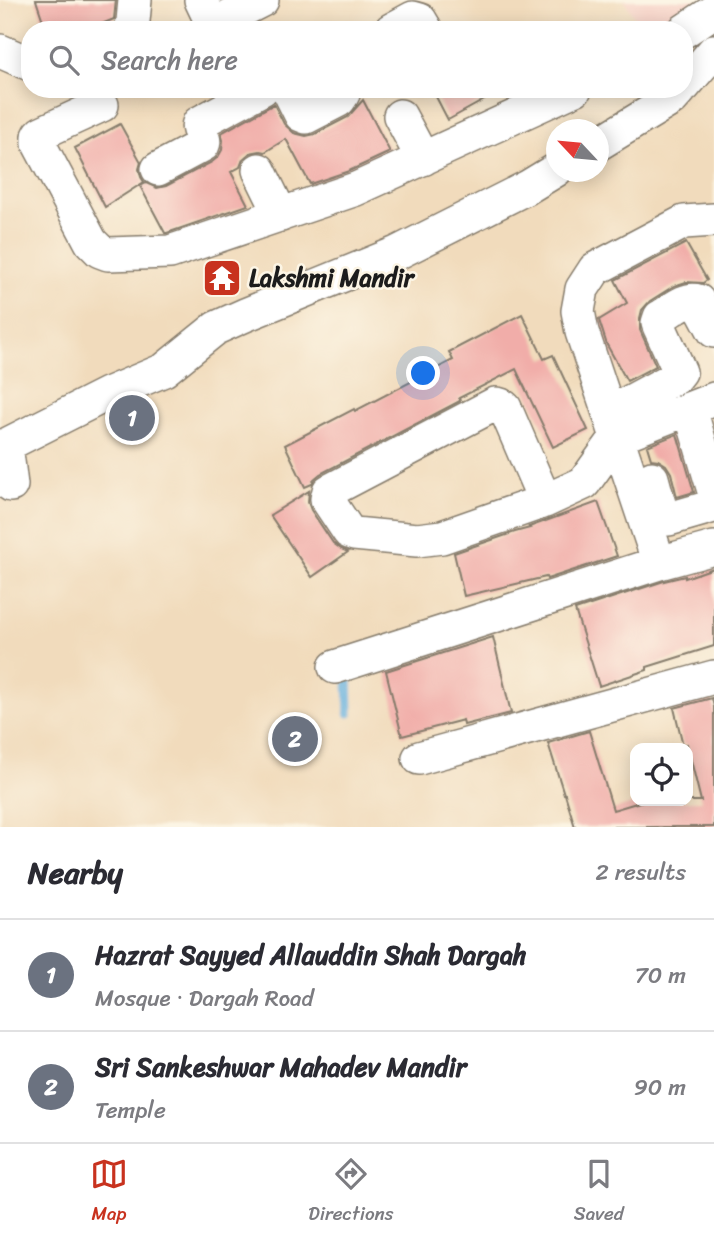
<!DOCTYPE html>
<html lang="en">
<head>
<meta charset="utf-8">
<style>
	:root { --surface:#fff; --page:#f7f7f7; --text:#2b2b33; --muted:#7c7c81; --line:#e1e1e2; --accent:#c8321e }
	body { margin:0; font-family:Sriracha,sans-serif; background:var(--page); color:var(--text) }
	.controls { position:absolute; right:21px; bottom:21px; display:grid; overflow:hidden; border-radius:14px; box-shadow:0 4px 18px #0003 }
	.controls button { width:63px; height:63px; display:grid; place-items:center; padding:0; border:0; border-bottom:2px solid var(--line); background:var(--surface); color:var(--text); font:35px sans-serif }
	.compass { position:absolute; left:546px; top:119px; width:63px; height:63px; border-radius:50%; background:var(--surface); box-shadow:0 4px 18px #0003; rotate:296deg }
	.you { position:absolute; left:424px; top:374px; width:24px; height:24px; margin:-18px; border:5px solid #fff; border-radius:50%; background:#1a73e8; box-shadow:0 0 0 10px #1a73e833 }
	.badge { display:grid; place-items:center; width:46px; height:46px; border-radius:50%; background:var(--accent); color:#fff; font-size:23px; font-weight:700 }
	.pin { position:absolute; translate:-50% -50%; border:4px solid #fff; box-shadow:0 2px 7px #0006 }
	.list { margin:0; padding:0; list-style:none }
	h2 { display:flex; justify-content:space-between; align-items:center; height:91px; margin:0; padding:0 28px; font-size:30px }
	h2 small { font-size:23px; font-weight:400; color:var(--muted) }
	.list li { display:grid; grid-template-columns:46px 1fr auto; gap:21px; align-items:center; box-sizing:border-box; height:112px; padding:0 28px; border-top:2px solid var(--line) }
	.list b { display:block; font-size:26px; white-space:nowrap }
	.list p { margin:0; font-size:23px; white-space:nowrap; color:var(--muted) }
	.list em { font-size:23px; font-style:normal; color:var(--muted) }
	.icon { flex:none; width:38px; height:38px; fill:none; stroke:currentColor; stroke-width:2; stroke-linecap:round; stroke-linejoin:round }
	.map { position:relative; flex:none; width:714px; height:827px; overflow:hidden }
	.search { position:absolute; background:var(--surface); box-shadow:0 4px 18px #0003; left:21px; right:21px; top:21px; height:77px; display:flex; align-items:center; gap:18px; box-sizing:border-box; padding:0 24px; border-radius:28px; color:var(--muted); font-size:26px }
	.sheet { height:315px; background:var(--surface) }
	nav { display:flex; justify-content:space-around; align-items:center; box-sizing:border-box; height:98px; border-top:2px solid var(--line); background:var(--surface); font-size:19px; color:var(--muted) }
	nav a { display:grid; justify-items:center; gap:4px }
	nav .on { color:var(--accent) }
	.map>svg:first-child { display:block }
	.built { fill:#f7d1c7 }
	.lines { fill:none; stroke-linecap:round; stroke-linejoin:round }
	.stream { stroke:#66b0de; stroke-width:9 }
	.building { fill:#f1ada9 }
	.street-casing { stroke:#867c6c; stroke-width:36 }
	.street { stroke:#fff; stroke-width:33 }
	.labels { text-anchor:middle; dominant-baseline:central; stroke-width:5; stroke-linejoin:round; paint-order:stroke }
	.poi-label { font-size:24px; font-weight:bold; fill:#1c1c1c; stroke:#fcf5e5; text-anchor:start }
</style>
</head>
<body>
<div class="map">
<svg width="714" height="827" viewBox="0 0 714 827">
	<rect width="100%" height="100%" fill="#fcf5e5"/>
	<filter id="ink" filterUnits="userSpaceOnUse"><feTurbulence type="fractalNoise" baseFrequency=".0143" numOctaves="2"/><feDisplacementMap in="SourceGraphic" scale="14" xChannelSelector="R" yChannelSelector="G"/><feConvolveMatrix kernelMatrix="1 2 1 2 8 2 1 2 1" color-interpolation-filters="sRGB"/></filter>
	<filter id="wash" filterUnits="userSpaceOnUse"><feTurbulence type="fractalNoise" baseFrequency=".00686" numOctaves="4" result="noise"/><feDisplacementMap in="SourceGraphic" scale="28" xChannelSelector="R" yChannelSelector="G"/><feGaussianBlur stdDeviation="1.57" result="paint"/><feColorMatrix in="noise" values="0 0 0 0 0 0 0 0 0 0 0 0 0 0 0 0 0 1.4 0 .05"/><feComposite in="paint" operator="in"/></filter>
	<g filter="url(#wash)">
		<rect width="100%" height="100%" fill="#f1dbbc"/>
		<!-- built -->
		<path class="built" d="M624 0H697L654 30H643Z"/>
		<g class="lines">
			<!-- stream -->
			<path class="stream" d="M349 713 348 676 354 672"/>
		</g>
		<g id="blocks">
			<!-- building -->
			<path class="building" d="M36 0H116L114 19 87 30H46Z
				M432 89H504L448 120Z
				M363 100 390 152 349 171 310 184 286 139 265 152 260 151 250 153 243 159 240 167 231 172 248 205 167 233H165L140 186 146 183 157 188 166 186 212 162 218 157 222 150 223 140 221 133 274 104 284 124 294 133 306 136 315 134 348 117Z
				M120 124 141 162 139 169 141 177 144 182 105 207 75 148Z
				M686 243 707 280 703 283 686 282 674 286 650 301 642 310 640 318V330L656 366 627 381 607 345 599 320 627 303 615 280Z
				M522 314 544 359 553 355 588 430 553 447 516 369 459 398 460 401 320 474 314 479 312 484 305 487 285 445 354 409 355 411 453 360 449 352Z
				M677 434 694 492 677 497 671 473 666 465 658 460 651 459 647 446Z
				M309 491 308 502 311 510 333 543 341 549 348 552 312 577 270 515Z
				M598 502 617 556 547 579 546 577 464 596 454 553 515 532 530 528 529 527Z
				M714 568V646L647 667V670L599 686 575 610 664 581 685 576V578Z
				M493 637 511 713 464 725 463 720 402 736 386 671Z
				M712 698 714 707V827H575L565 794H564L548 743 589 731 613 810 643 801H701L687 744 683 745 674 708Z"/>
		</g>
	</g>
	<g filter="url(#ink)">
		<use href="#blocks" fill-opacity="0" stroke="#867c6c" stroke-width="2"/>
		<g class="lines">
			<!-- street casing -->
			<g class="street-casing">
				<path id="street" d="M201 0 210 19 219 22 262 0
					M131 30 133 21 135 0
					M391 30 413 18 420 20 426 30
					M684 31 714 11
					M0 51 30 64
					M684 86 714 51
					M288 89 301 115 306 117 339 100 343 94 340 89
					M102 105 41 133 39 136V144L91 242 100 251 108 254 170 252 356 189 575 89
					M400 116 423 159
					M598 144 672 99 681 89
					M158 169 203 145C207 137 195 132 199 123L262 89
					M259 170 281 215
					M690 409 714 491
					M609 413 676 377 680 372 660 328 658 323 660 317C671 311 685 297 698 301L714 331
					M652 478 662 515 669 519 714 506
					M11 485 6 445 107 394 164 370 216 328 245 315 397 253 528 187 556 170
					M545 501 505 408C502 405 500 404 495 404L329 491 327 499 349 532 354 534 417 540 442 537 545 501 584 483 617 437 714 399
					M659 563 582 332 578 311 582 289 595 269 684 222 714 220
					M335 667 659 563 714 548
					M419 758 714 677"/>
			</g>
			<!-- street -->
			<use href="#street" class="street"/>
		</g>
	</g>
	<!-- icons -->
	<defs>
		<g id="temple-square" transform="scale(2.0125)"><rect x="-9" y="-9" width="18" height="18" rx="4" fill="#c8321e" stroke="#fcf5e5"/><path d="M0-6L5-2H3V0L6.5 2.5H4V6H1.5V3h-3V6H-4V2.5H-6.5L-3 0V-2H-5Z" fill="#fff"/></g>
	</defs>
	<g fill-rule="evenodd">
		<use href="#temple-square" x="222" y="278"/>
	</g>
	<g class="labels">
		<!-- poi labels -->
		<g class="poi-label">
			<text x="249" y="278">Lakshmi Mandir</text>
		</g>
	</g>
</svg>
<div class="controls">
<button><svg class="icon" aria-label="locate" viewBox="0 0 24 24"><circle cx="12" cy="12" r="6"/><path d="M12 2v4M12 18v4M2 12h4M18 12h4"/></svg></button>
</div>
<svg class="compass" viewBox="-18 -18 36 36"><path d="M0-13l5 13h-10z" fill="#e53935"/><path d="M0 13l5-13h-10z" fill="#7c7c81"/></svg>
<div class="you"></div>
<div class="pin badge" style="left:132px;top:418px;background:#6b7280">1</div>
<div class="pin badge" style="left:295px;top:739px;background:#6b7280">2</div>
<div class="search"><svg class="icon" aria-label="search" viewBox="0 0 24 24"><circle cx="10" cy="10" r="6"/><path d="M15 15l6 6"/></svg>Search here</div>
</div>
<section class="sheet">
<h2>Nearby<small>2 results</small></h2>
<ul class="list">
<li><span class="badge" style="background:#6b7280">1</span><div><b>Hazrat Sayyed Allauddin Shah Dargah</b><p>Mosque · Dargah Road</p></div><em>70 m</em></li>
<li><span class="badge" style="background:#6b7280">2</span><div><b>Sri Sankeshwar Mahadev Mandir</b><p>Temple</p></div><em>90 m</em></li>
</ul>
</section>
<nav>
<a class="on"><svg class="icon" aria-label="map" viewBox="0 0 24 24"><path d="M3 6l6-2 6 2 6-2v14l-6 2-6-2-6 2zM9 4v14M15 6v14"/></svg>Map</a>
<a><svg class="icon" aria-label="directions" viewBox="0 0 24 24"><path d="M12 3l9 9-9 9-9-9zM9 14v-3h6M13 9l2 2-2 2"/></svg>Directions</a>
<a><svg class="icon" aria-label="saved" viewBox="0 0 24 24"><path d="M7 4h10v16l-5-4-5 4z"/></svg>Saved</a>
</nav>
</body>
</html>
